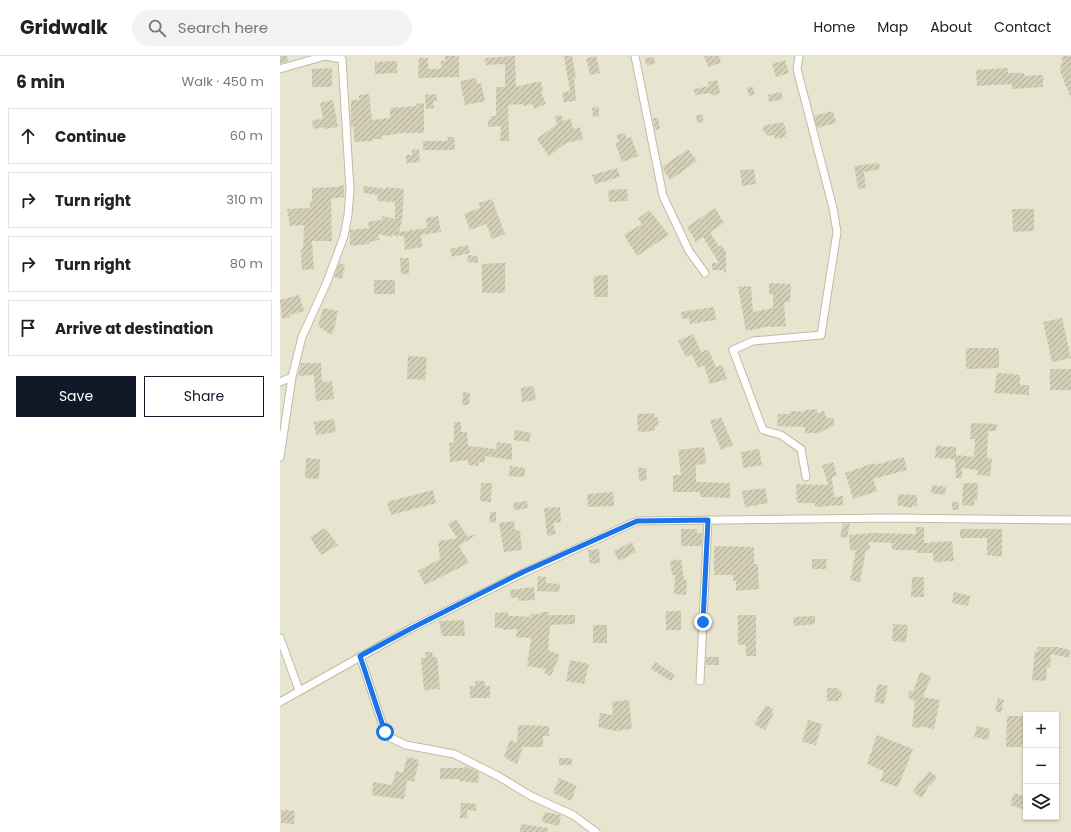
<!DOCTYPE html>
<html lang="en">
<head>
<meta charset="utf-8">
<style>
	:root { --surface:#fff; --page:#f2f2f2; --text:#222; --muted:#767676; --line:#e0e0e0; --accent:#111827 }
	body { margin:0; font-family:Poppins,sans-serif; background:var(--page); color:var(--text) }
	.controls { position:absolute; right:12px; bottom:12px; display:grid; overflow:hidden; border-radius:0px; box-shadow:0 1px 3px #0004 }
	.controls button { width:36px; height:36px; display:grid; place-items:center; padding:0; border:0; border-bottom:1px solid var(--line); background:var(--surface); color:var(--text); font:20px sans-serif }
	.stop { position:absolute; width:12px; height:12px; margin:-9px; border:3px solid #1a73e8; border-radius:50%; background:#fff }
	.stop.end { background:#1a73e8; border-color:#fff; box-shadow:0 1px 4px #0008 }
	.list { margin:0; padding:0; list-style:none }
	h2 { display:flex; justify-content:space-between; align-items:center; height:52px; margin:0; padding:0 16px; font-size:17px }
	h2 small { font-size:13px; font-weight:400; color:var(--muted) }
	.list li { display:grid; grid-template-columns:26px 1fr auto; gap:12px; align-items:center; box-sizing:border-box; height:56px; margin:0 8px 8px; padding:0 8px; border:1px solid var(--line); border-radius:0px }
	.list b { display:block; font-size:15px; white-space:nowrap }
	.list em { font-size:13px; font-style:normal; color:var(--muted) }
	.actions { display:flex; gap:8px; padding:12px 16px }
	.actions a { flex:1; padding:9px 0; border:1px solid var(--accent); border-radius:0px; text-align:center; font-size:14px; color:var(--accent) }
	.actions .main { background:var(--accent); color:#fff }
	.icon { flex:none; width:22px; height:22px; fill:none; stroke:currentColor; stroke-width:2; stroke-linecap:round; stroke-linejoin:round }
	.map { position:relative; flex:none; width:791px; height:776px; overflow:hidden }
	header { display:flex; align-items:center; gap:24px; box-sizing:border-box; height:56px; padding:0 20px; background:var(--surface); border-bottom:1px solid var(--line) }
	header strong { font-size:19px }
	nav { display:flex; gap:22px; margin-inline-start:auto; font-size:14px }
	.search { width:280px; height:36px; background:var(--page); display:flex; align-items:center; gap:10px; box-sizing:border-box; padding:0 14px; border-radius:22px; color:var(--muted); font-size:15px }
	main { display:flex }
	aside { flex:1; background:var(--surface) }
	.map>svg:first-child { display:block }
	.residential { fill:#e7e5d0; fill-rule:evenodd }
	.building { fill:url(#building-hatch) }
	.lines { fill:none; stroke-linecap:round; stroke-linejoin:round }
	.street-casing { stroke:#bebca4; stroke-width:9 }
	.street { stroke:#fff; stroke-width:7 }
	.route { stroke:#1a73e8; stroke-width:5 }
</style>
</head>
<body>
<header>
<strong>Gridwalk</strong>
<div class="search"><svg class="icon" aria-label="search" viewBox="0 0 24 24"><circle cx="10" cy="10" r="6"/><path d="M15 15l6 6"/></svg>Search here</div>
<nav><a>Home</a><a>Map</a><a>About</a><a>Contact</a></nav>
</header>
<main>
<aside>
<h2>6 min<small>Walk · 450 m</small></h2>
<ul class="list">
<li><svg class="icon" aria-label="ahead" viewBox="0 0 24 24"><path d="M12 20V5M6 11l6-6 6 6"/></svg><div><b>Continue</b></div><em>60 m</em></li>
<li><svg class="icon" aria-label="right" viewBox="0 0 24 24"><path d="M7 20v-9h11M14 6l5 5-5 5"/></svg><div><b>Turn right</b></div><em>310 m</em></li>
<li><svg class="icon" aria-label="right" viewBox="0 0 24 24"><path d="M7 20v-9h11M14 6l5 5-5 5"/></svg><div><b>Turn right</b></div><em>80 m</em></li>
<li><svg class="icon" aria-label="arrive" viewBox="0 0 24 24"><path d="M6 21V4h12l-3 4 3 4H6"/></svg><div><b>Arrive at destination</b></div></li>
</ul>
<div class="actions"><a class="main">Save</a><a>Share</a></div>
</aside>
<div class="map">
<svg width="791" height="776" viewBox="0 0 791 776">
	<defs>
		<pattern id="building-hatch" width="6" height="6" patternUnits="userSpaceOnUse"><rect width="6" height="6" fill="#d4d0b7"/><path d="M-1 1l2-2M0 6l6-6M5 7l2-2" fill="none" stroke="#aeaa95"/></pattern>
	</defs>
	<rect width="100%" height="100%" fill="#f3f2e2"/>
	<!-- residential -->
	<path class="residential" d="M0 0H791V776H0ZM746 659H776V761H746Z"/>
	<!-- building -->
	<path class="building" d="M0 0H7L8 5 0 8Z
		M165 0H179V21L138 22 139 2H148V13H161V5H165Z
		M235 0 236 31 261 25 263 35 261 36 266 48 254 53 252 48 243 50V48L228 49 229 85H220L221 70 208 71V64L211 63V60H216V31H225V8L206 9 205 2Z
		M284 0H292L296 22H294L296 45 284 46 282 37 290 35Z
		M316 0 320 17 310 19 306 2Z
		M424 0H439L441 7 428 11Z
		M783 0H791V42L780 15Z
		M374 1 375 8 366 9 365 2Z
		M505 4 509 17 496 21 492 8Z
		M117 5V17L95 18V6Z
		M52 12V31H32V13Z
		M728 12V17H744V20L763 19V31L732 33V28L697 30 696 14Z
		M196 22 197 28 201 27 205 45 185 49 180 25Z
		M437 24 440 37 432 40 431 37 415 39 414 33 429 30 428 26Z
		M472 30 475 38 470 40 466 32Z
		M501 36 503 43 489 46 488 39Z
		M89 38 92 64 110 62V52L137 50 136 48 144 47V77H122L102 80V83H92L93 85 74 86V71H71V44H79V39Z
		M156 38 157 45H153L154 52 146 53 145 39Z
		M53 44 58 71 45 73V71L33 73 32 64 43 63 40 47Z
		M319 51V60L313 61 312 52Z
		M553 55 556 67 537 72 534 60Z
		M281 59 283 65 291 63 293 73 300 71 303 83 286 87 269 100 257 83 277 68 275 60Z
		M416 59H423V66L417 67Z
		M373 62H378L380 73 375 74Z
		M503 66 507 77 505 78 506 81 495 83 494 79 487 80 486 76 484 77 483 70Z
		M345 77 347 83 351 81 358 100 342 106 335 87 339 86 336 79Z
		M167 81H174L175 94H143V85H168Z
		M139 93 140 106 126 107V99H132V94Z
		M408 93 417 105 390 124 382 111Z
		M599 107 600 113 584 116 586 132 578 133 574 110Z
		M337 112 340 121 315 128 312 119Z
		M474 113 476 128 462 130 460 114Z
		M64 129V141L51 143 52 185H32L34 213 22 214 21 194 23 193 24 169 10 170 7 153 30 152V145H32V132L58 131V130Z
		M84 130 106 133V131L124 133 122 164 119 176 147 172 146 162 158 160 161 176 141 179 142 191 125 194 124 181 118 179V182L113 178 112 181 98 178 99 184 89 186V188L70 190V174L89 172 88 166 102 164 103 160 115 163V146L97 145 98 139 83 137Z
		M347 133 348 145 329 146 328 134Z
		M212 143 225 178 212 183 206 168 190 174 184 158 200 152 199 147Z
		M435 152 444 167 430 176 439 191 441 189 446 196V218L443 214H432V207H439L423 181 416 186 407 171Z
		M732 153H754V175L733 176Z
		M369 154 389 179 357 200 344 179 362 168 358 163Z
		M188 189 190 197 172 201 170 193Z
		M188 199 198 200V207L187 206Z
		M120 202H129V218H121Z
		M59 207 65 209 62 223 54 221Z
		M216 207H225V237H202V208Z
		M328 219V241H314V220Z
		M94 224H115V238H94Z
		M489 227 511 228 510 246H504L506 270 491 271V270L466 275 458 231 471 230 473 256 493 252V238H489Z
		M19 239 24 255 9 259 10 261 2 263 0 244Z
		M434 251 436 264 409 268V262L402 263 401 256Z
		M43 252 58 255 54 274 51 279 38 270Z
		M782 262 791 302 772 306 763 266Z
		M413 278 421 296 428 293 436 311 442 309 447 323 430 328 424 309 418 312 412 298 406 301 398 285Z
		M686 292H719V312L686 313Z
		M128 300 147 301 145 324 127 323Z
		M21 307H41L42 326 52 325 54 343 36 345 34 319 18 320Z
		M770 313H791V334H770Z
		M717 317 740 319V329H749V339L714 337Z
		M254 330 256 344 242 346 241 332Z
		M183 336 190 337 189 349H182Z
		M537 353V357L544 355 547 363 553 361 555 369 538 377H525V371L497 370 498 358H510V355L525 356V354Z
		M374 357V361H378L379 370H375V375L358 376 357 358Z
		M441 361 453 389 441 394 430 365Z
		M54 363 56 376 36 379 34 366Z
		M174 366H181V376H187L188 390 216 393 217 386 232 388V404L205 400V406H199V410L188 409V404L170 406 169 387 174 386Z
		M691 367 717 368 716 375H708L707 402 712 403 710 420 697 419 698 414 682 412V422H676L675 403 655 402 656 390 676 391V399L694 401 695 383H690Z
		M235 374 251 377 249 386 234 384Z
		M424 391 426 408 416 409V426L450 427V442L420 441V436H393V419H401L398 394Z
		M479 393 482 409 463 412 461 396Z
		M624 401 627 414 593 423 597 435 573 443 565 417 594 407 595 409Z
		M26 402 40 403 39 423 25 422Z
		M553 406 557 420 552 421 554 441 563 440V449L535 451V447H517L516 428 548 429 542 409Z
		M230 410 245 412V421L229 420Z
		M358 412H366L367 424 359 425Z
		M201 427H212L211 446 200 445Z
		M683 427H698L697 444H694V450L682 449Z
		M652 429 666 431 665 439 651 437Z
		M485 432 488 447 465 451 462 435Z
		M153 434 156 447 111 459 107 446Z
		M333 436 334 450 308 451 307 438Z
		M618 438 637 439V450H632V452L617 449Z
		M247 445 248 452 234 454 233 447Z
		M672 446H679V454H672Z
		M280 451 281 466 273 467 276 478 267 480 264 452Z
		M210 456H216V467L209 466Z
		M176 463 187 480 196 479 179 490 189 507 145 529 138 515 160 503 158 485 177 482 168 468Z
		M234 465 235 474 240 475 242 494 224 496 219 467Z
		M570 467 567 482 560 481 563 468Z
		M636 471H644V487L672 485 674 505 654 506 653 497H637V494H612V487L589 486 590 493 586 494 580 526 570 524 576 494 570 495 569 479 592 477 636 478Z
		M45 472 58 489 41 499 30 481Z
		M401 473H417V477H422V490H401Z
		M680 473H722V501L707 499V482H680Z
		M352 486 356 496 339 505 334 495Z
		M434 490 474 491V508H478L479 533 456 535V525H453V519H434Z
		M319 493 320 507 310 508 308 494Z
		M401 503 404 524H407L406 539 394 538 395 519H392L390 505Z
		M532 503H547L546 513H532Z
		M258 520 266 521V527L280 528 279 536 257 535Z
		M632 521H644V541H631Z
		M254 531 255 544 238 545V541L231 542 230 534Z
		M674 536 690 540 688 550 672 547Z
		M386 555H401V574H386Z
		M228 556V560H237L251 561V558H260L261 556H269L268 559H295V568L270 569 268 594 280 599 271 620 264 617 266 613 247 610 251 582 236 581 237 573 222 574V572H215V557Z
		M458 559H476V600H466V589H458Z
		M535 560V568L514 570 513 561Z
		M184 564 185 580H162L159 565Z
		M613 568 628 569 626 586 612 585Z
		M313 569H327V587H313Z
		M758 591H777L790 594 789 602 771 598 770 611H767L766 625 752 624 755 595H759L757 594Z
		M145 596H152L153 601H157L160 633 144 634 141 602H146Z
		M426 601H439V609H426Z
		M290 604 309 608 304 628 286 625Z
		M375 606 395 619 391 625 371 613Z
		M640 616 651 620 643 641 660 644 654 673 641 670 640 672 632 671 635 645 627 641 630 635 633 636Z
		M195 625H205V630H210V642H190V630H195Z
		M598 628 608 630 604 648 594 646Z
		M547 632H559V635H562L561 643 559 642V645H547Z
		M718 642 724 644 721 657 715 655Z
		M349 644 352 673 335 675 318 671 320 657 333 659 332 646Z
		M486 649 493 653 491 656 494 657 485 674 474 668Z
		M727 660H746V691H726Z
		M528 664 542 668 536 689 522 686Z
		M238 669 269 670V680H263V691H243L237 708 224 701 230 684 237 687Z
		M697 670 710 673 708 684 694 681Z
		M597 679 633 693 618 731 600 725 604 715 587 708Z
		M127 701 139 704 134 726 127 724 124 743 92 739 93 726 112 729 116 715 123 717Z
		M279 702H292V709H279Z
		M185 710 199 716 198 727 179 725V723H160V712H184Z
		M649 715 657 721 650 730 649 729 642 742 633 736 639 726 640 727Z
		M279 722 297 730 291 745 273 737Z
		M734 737 746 741V754L730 749Z
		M181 747 196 748V755L187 754V762H180Z
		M1 754 15 755 14 768 1 767Z
		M264 756 281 759 279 770 262 766Z
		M241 768 268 772V776H240Z"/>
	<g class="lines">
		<!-- street casing -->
		<g class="street-casing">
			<path id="street" d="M355 0 383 140 409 195 425 217
				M519 0 517 13 553 152 557 176 541 279 473 285 453 294 483 374 501 379 521 393 526 421
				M0 13 45 0
				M0 326 12 321
				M0 401 12 321 22 281 47 226 64 180 68 159 70 134 62 3 45 0
				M0 582 19 634
				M80 600 105 676 111 682 126 689 174 698 218 720 251 740 293 759 316 776
				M420 625 428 464
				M0 646 130 573 243 517 357 465 612 462 791 464"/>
		</g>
		<!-- street -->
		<use href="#street" class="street"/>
	</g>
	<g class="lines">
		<!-- route -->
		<path class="route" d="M105 676 80 600 130 573 243 516 357 465 428 464 423 566"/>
	</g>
</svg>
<div class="controls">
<button>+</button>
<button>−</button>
<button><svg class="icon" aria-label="layers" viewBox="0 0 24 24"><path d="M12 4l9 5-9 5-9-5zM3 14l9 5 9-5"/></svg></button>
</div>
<div class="stop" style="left:105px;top:676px"></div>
<div class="stop end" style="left:423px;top:566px"></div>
</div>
</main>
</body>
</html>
